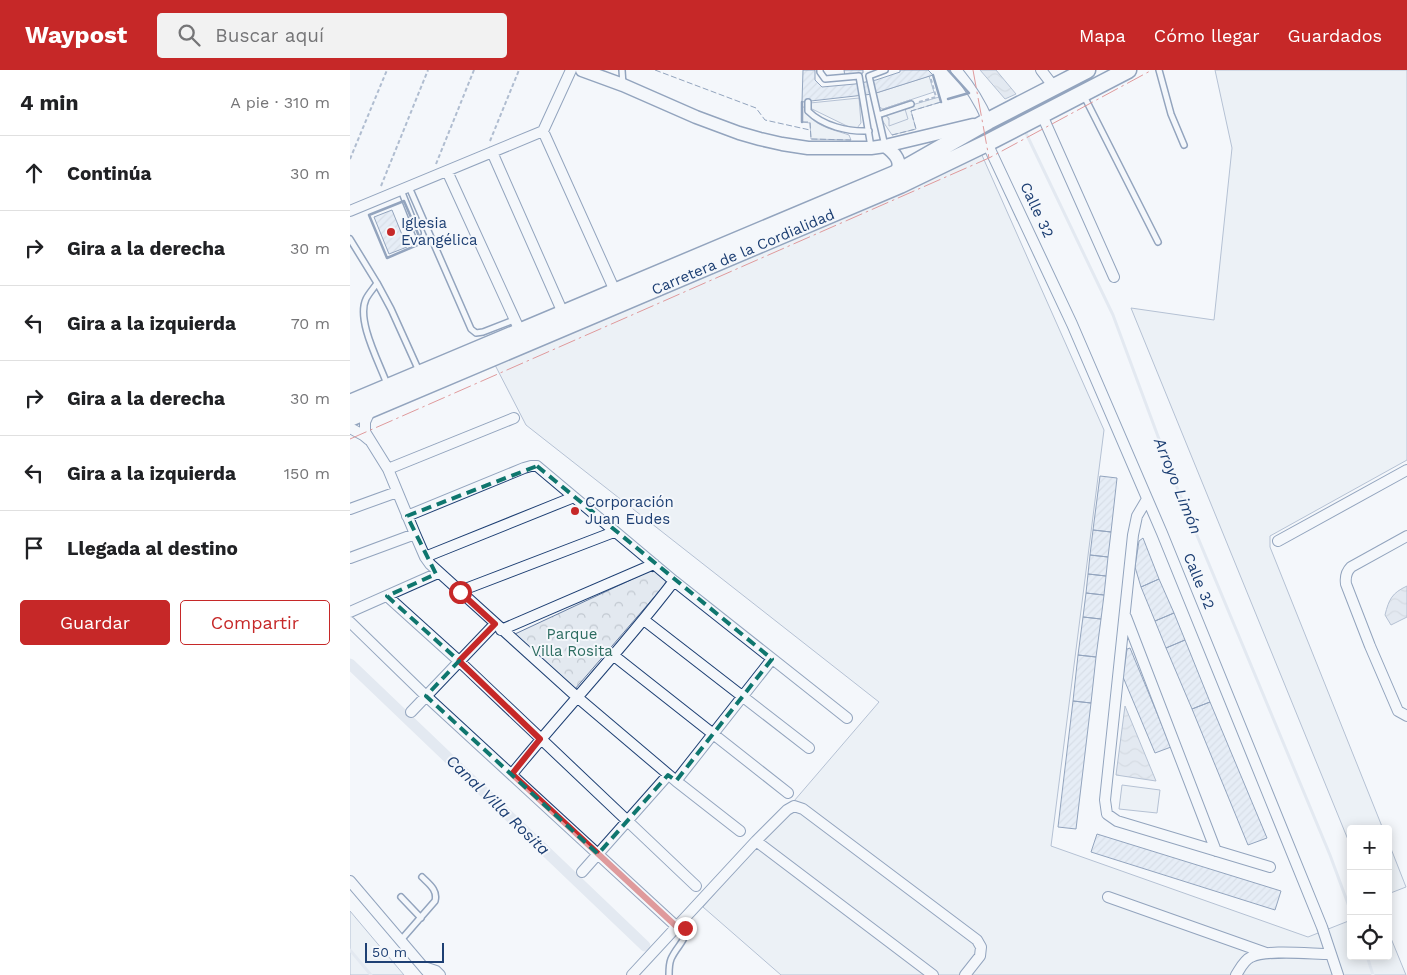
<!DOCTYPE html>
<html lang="es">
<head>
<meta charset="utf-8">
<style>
	:root { --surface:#fff; --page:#f2f2f2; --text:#202124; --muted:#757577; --line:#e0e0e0; --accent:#c62828 }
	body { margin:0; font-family:"Work Sans",sans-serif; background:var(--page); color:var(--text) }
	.controls { position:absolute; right:15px; bottom:15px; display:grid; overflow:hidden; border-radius:5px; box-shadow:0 2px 12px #0003 }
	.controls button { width:45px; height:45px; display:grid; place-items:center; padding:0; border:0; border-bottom:1px solid var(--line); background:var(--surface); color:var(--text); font:25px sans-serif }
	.scale { position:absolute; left:15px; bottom:12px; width:79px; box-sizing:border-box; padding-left:5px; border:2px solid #1d3f73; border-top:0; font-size:14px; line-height:18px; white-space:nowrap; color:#1d3f73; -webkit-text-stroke:4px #f4f7fb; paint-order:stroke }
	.stop { position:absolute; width:15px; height:15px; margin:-11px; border:4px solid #c62828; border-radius:50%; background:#fff }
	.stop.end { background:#c62828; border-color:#fff; box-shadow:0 1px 5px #0008 }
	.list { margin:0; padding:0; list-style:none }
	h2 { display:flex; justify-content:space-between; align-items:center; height:65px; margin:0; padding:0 20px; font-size:21px }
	h2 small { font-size:16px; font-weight:400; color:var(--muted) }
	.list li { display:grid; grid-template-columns:32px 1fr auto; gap:15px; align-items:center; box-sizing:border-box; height:75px; padding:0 20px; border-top:1px solid var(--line) }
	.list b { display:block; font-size:19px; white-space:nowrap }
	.list em { font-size:16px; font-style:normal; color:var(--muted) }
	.actions { display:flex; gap:10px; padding:15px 20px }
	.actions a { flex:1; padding:11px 0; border:1px solid var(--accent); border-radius:5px; text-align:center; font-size:18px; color:var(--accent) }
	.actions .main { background:var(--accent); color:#fff }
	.icon { flex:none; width:28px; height:28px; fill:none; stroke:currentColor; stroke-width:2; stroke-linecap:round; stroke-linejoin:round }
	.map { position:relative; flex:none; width:1057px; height:905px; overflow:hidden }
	header { display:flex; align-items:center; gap:30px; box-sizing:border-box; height:70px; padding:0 25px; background:var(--accent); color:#fff }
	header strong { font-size:24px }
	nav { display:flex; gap:28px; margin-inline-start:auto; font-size:18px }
	.search { width:350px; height:45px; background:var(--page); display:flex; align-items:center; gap:12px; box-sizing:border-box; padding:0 18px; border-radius:5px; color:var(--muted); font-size:19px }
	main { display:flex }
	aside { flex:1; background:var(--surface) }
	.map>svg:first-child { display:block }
	.grass { fill:#e3e9f0; stroke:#687fa3 }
	.park { fill:url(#park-crowns); stroke:#687fa3 }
	.parking { fill:#e3e8f0; stroke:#687fa3 }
	.water { fill:url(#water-waves); stroke:#687fa3 }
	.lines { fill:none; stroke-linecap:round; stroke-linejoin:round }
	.stream { stroke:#cfd7e4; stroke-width:3 }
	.canal { stroke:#cfd7e4; stroke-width:11 }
	.building { fill:url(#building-hatch); stroke:#1d3f73 }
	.service-casing { stroke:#1d3f73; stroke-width:8 }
	.minor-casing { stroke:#1d3f73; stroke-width:12 }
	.tertiary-casing { stroke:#1d3f73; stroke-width:15 }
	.trunk-casing { stroke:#1d3f73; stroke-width:19 }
	.path { stroke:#5e769c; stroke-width:2; stroke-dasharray:4 2.5; stroke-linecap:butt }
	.service { stroke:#f4f7fb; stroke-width:5 }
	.minor { stroke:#f4f7fb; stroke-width:10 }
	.tertiary { stroke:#f4f7fb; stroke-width:12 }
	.trunk { stroke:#f4f7fb; stroke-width:16 }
	.fence { stroke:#1d3f73; stroke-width:1; stroke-dasharray:6 2.5; stroke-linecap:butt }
	.wall { stroke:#1d3f73; stroke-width:2.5 }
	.power { stroke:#c62828; stroke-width:1; stroke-dasharray:18 4 2.5 4; stroke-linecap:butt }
	.route { stroke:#c62828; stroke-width:6 }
	.marked { fill:none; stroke:#0f766e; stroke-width:4; stroke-dasharray:10 6; stroke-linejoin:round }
	.poi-dot { fill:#c62828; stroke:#f4f7fb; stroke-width:2 }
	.labels { text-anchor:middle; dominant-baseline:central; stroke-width:4; stroke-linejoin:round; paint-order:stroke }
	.street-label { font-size:15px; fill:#1d3f73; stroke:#f4f7fb }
	.poi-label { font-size:15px; fill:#1d3f73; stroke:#f4f7fb; text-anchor:start }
	.park-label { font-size:15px; fill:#2c6c60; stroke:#f4f7fb }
	.water-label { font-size:16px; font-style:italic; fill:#1d3f73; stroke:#f4f7fb }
</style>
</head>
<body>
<header>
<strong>Waypost</strong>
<div class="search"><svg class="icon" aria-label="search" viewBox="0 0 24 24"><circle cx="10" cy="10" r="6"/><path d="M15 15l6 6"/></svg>Buscar aquí</div>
<nav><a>Mapa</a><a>Cómo llegar</a><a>Guardados</a></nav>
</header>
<main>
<aside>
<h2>4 min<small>A pie · 310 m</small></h2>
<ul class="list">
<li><svg class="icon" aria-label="ahead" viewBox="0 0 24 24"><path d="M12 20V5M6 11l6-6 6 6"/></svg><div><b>Continúa</b></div><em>30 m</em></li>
<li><svg class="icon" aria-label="right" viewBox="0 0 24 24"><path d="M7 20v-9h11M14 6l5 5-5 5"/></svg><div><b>Gira a la derecha</b></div><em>30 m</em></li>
<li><svg class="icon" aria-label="left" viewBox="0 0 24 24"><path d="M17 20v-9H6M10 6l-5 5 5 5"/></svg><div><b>Gira a la izquierda</b></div><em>70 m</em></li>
<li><svg class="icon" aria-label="right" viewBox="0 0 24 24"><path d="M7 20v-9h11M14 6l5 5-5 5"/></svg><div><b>Gira a la derecha</b></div><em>30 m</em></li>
<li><svg class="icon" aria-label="left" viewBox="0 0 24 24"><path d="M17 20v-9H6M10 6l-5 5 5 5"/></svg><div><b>Gira a la izquierda</b></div><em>150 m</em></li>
<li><svg class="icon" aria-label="arrive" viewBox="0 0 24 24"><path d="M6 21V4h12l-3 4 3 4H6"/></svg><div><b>Llegada al destino</b></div></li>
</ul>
<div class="actions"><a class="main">Guardar</a><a>Compartir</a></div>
</aside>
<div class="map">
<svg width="1057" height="905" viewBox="0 0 1057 905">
	<defs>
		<pattern id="park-crowns" width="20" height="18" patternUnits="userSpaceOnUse" patternTransform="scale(1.25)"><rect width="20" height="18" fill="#e3e9f0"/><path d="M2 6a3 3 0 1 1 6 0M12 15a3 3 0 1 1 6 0" fill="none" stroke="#c2c9d1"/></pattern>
		<pattern id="water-waves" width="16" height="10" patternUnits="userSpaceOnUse" patternTransform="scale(1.25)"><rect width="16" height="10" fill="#cfd7e4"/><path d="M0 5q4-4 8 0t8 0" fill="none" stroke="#b1bac7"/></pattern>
		<pattern id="building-hatch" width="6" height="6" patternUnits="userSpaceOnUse" patternTransform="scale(1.25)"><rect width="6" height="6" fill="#d5e0f0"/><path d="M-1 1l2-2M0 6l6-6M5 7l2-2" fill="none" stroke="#b6c1d1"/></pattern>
	</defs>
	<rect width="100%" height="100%" fill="#f4f7fb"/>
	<!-- grass -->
	<path class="grass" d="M865 0H1057V390L920 466V477L1033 759H1001V777L781 238 864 250 882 78Z
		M579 6 584 22 533 39 529 37 526 23Z
		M589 27 591 32 561 41 566 59 542 65 532 50 533 45 537 46 539 50 555 39 562 37V35Z
		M509 28 511 53 507 58 499 57 460 38V33Z
		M452 37H454C461 56 482 59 499 65L501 70 461 69 460 53 452 52Z
		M631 83 754 360 701 776 958 867 1001 850V886H1038V861L1056 905H431L353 837 529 632 176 355 144 293Z
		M772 715 810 720 807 743 769 739Z
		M1038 771 1056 817 1038 824Z
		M0 841 54 905H0Z"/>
	<!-- park -->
	<path class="park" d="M304 499 318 511 225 619 165 564Z"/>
	<!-- parking -->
	<path class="parking" d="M560 30 562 37 555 39 558 49 539 56V48L535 45 533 39Z"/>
	<!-- water -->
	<path class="water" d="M630 0H646L666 24 655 29Z
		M1057 516V547L1041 555 1035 545C1039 529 1042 523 1057 516Z
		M775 636 806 711 766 705Z"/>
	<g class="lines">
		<!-- stream -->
		<path class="stream" d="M674 59 763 245 826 415 980 785 1001 842
			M0 880 21 905
			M1017 886 1023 905"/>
		<!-- canal -->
		<path class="canal" d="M0 594 295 876"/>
	</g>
	<!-- building -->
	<path class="building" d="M453 0H465V10L472 17 505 14 526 10 550 2V0H578L583 5 523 24 452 32Z
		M494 0H513V3L495 7Z
		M42 140 57 177 39 184 24 147Z
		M750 406 767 408 761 462 743 460Z
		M743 460 761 462 758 487 740 485Z
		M793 468 809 509 791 517 785 497 789 471Z
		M740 485 758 487 756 506 738 504Z
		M738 504 756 506 754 525 736 523Z
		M809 509 824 543 805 551 791 517Z
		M736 523 754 525 751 549 733 547Z
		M824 543 835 570 816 578 805 551Z
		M733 547 751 549 746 587 728 585Z
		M835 570 860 632 842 639 816 578Z
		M780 578 821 677 805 683 773 607 777 579Z
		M728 585 746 587 741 633 723 631Z
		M723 631 741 633 726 759 708 757Z
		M860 632 917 768 898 775 842 639Z
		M747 764 931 821 925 840 741 782Z"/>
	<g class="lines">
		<!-- service casing -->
		<g class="service-casing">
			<path id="service" d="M272 0 273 15
				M470 0V2L475 9 509 6 521 77
				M809 0 821 44 834 75
				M734 26 808 172
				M458 32V41C473 56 498 62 519 61
				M528 45 561 34
				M535 76 519 6 535 0
				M59 117 121 259 126 263 133 262 164 250
				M51 120 68 163
				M0 169 27 213 41 239 69 301
				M27 213C24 218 19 223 16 229 6 250 29 292 37 314
				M51 827 71 848
				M51 870 85 831C88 820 79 814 72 807
				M319 905C319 899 319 894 321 889 328 873 340 870 333 852"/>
		</g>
		<!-- minor casing -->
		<g class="minor-casing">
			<path id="minor" d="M606 0C620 16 630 32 638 51
				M691 0 704 17
				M692 45 764 207
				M193 61 265 221
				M637 73 722 254 812 463 972 857 988 905
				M142 82 213 243
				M97 101 170 261
				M0 141 193 61 221 0
				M22 340 19 343 15 352V362L38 399 65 464 75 487 80 494 227 627 326 711 390 761
				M0 358 13 365 19 370
				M38 399 164 348
				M797 429 787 446 783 465 755 730 757 744 767 751 920 797
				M0 439 47 422
				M57 446 174 398 181 396H187L324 511 497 648
				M1057 466 1001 497C996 502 995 507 996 514L1020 576 1048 641 1057 646
				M928 471 1057 400
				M75 487 224 427
				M0 488 65 464
				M110 521 264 462
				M37 526 109 591 346 816
				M0 542 88 503
				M776 547 866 781
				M294 550 459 678
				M0 552 76 626 327 857
				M151 560 304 494
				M263 585 438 723
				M61 642 145 554
				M162 704C215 639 273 578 324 511
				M326 711 422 589
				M406 771 583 905
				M232 802 318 705
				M0 811 80 905
				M758 827 916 883
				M74 897 86 901 90 905
				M282 905 406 771 437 740 444 736 453 739 627 870 631 877 630 886 615 905
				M886 905C890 899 894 890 901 887 916 879 962 884 980 884"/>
		</g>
		<!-- tertiary casing -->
		<g class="tertiary-casing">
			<path id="tertiary" d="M232 0 273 15 346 47 389 63 410 69 432 74 458 78H521L535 76 623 55
				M535 76C545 83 554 93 545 104"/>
		</g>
		<!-- trunk casing -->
		<g class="trunk-casing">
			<path id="trunk" d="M0 333 545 104 638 51 737 0
				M0 348 550 115 637 73 778 0"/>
		</g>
		<!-- path -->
		<path class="path" d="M569 32 586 27 580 6
			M140 71 169 0
			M0 89 37 0
			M86 94 124 0
			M31 116 78 0"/>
		<!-- service -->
		<use href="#service" class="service"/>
		<!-- minor -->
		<use href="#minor" class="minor"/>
		<!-- tertiary -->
		<use href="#tertiary" class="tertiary"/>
		<!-- trunk -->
		<use href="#trunk" class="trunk"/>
		<!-- fence -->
		<path class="fence" d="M305 0 406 38 415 50 460 60
			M452 52H460L461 69 501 70
			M542 65 566 59 561 41 591 32"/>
		<!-- wall -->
		<path class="wall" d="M598 0 619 23 598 29
			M583 5 591 32
			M452 32V52
			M54 131 72 173 37 188 19 145Z"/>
		<!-- power -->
		<path class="power" d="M623 0 639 88
			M0 369 639 88 802 0"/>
	</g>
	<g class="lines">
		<!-- route -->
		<path class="route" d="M110 522 145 554 109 591 190 669 162 704 327 857 332 851 335 858"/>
	</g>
	<!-- marked area -->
	<path d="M0 0H1057V905H0ZM187 396 422 589 326 711 318 705 248 784 76 626 109 591 37 526 86 504 57 446Z" fill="#f4f7fb" fill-opacity=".55" fill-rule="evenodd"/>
	<path class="marked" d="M187 396 422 589 326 711 318 705 248 784 76 626 109 591 37 526 86 504 57 446Z"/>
	<!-- markers -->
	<g class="poi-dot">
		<circle cx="41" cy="162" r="5"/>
		<circle cx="225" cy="441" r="5"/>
	</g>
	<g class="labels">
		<!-- street labels -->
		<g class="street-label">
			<text transform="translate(687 140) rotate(65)">Calle 32</text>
			<text transform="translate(393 182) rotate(-23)">Carretera de la Cordialidad</text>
			<text transform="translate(849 511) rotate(68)">Calle 32</text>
		</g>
		<!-- poi labels -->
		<g class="poi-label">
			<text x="51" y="153">Iglesia<tspan x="51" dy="17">Evangélica</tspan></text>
			<text x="235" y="432">Corporación<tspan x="235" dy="17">Juan Eudes</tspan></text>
		</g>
		<!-- park labels -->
		<g class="park-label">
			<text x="222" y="564">Parque<tspan x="222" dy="17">Villa Rosita</tspan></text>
		</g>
		<!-- water labels -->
		<g class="water-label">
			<text transform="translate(828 416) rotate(68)">Arroyo Limón</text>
			<text transform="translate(148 735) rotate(44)">Canal Villa Rosita</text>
		</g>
	</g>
</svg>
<div class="controls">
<button>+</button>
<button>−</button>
<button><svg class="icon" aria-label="locate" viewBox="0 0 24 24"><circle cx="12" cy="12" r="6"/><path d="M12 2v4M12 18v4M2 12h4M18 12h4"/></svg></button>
</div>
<div class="scale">50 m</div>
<div class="stop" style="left:110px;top:522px"></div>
<div class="stop end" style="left:335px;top:858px"></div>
</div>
</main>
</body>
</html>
